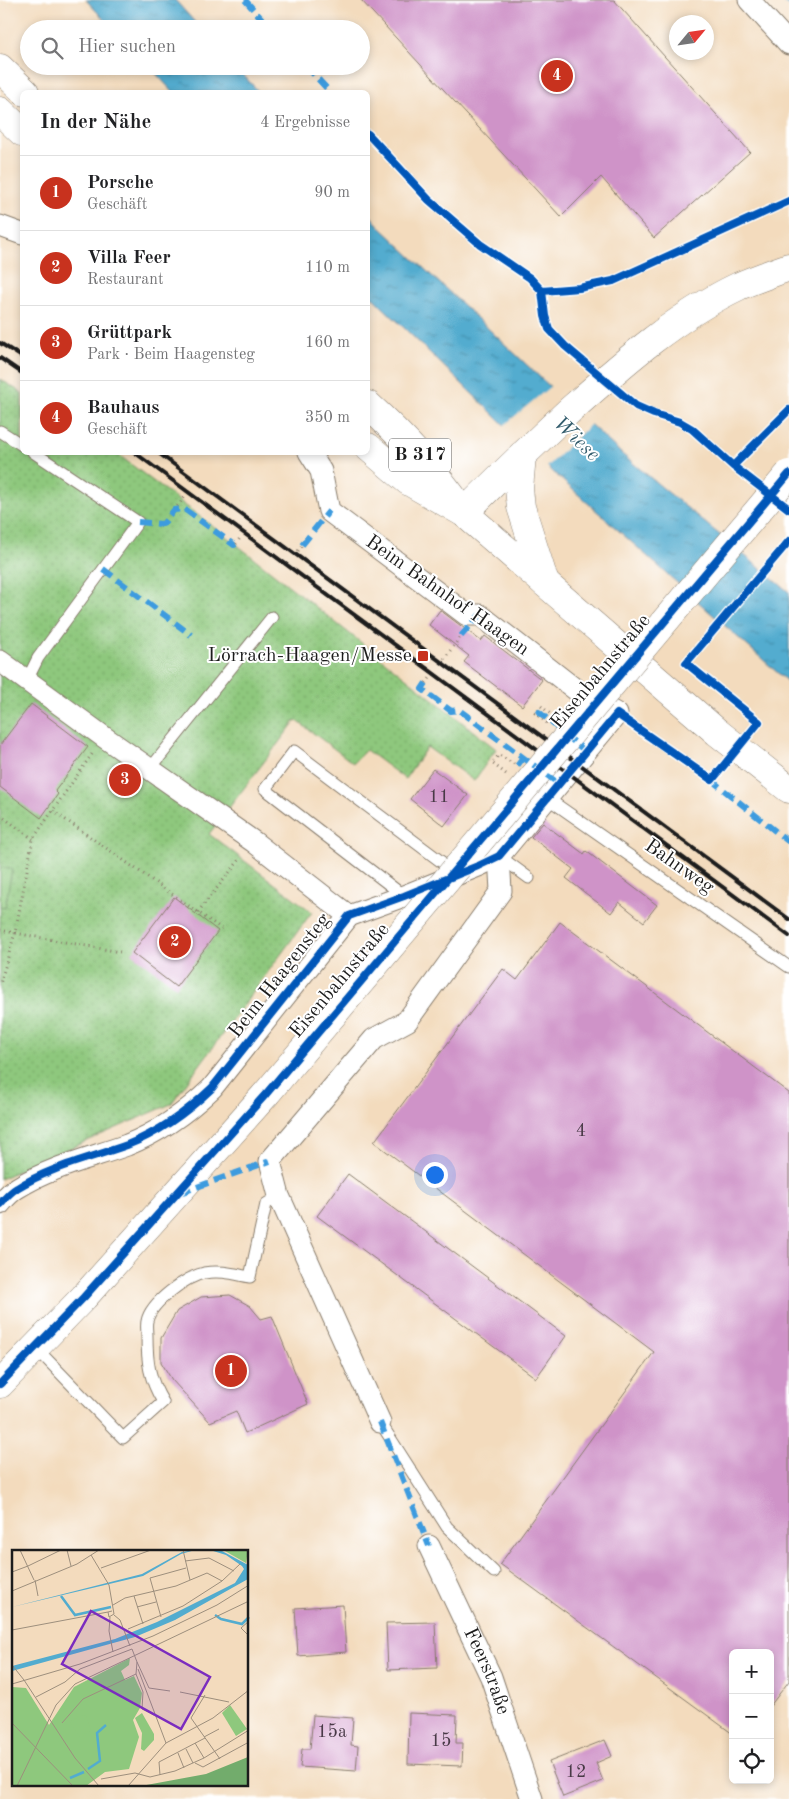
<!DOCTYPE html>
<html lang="de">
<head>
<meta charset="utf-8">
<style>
	:root { --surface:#fff; --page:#f2f2f2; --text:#202124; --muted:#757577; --line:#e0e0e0; --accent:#c8321e }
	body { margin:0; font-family:"Old Standard TT",serif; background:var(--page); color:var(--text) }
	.controls { position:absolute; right:15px; bottom:15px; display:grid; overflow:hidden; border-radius:8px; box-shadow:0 2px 8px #0003 }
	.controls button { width:45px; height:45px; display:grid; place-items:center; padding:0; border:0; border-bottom:1px solid var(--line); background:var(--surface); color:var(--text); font:25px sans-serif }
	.compass { position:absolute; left:669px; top:15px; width:45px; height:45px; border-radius:50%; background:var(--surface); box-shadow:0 2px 8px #0003; rotate:61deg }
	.you { position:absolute; left:434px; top:1174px; width:18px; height:18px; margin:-12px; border:4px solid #fff; border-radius:50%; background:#1a73e8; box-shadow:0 0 0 8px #1a73e833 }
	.badge { display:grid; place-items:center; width:32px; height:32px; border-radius:50%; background:var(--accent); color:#fff; font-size:16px; font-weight:700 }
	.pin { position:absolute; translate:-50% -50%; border:2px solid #fff; box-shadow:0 1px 5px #0006 }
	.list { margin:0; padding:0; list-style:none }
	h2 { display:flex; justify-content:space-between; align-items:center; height:65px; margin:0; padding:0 20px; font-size:21px }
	h2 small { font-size:16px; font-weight:400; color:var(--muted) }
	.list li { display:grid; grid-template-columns:32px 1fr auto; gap:15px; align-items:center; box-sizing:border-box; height:75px; padding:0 20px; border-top:1px solid var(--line) }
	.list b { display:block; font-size:19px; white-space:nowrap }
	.list p { margin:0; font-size:16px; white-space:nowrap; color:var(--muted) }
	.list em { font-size:16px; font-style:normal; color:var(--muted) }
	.icon { flex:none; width:28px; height:28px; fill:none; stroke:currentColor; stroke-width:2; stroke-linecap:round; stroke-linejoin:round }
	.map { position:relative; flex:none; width:789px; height:1799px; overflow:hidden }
	.search { position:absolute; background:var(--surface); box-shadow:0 2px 8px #0003; left:20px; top:20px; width:350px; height:55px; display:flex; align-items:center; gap:12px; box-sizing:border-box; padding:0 18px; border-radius:28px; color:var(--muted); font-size:19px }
	.panel { position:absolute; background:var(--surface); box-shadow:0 2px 8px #0003; left:20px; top:90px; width:350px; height:365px; border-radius:8px }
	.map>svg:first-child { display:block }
	.park { fill:url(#park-dots); stroke:#55724c }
	.pitch { fill:#8ec87d; stroke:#55724c }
	.water { fill:url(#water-ripples); stroke:#376476 }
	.pier { fill:#f3dbbd }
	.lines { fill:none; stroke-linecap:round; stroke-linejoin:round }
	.stream { stroke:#52accf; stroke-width:6 }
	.building { fill:#cf93c8 }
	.lane-casing { stroke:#887c6c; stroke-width:13 }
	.street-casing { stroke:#887c6c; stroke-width:23 }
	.secondary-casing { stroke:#887c6c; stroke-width:29 }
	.primary-casing { stroke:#887c6c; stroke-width:29 }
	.path { stroke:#887c6c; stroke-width:3; stroke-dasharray:1 4; stroke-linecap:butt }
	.lane { stroke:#fff; stroke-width:11 }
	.street { stroke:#fff; stroke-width:21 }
	.secondary { stroke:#fff; stroke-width:28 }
	.primary { stroke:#fff; stroke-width:28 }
	.rail { stroke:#1c1c1c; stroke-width:4 }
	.secondary-bridge-casing { stroke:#887c6c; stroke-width:29; stroke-linecap:butt }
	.secondary-bridge { stroke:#fff; stroke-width:28 }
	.quiet { stroke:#3c9bdf; stroke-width:6; stroke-dasharray:12 6; stroke-linecap:butt }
	.cycleway-casing { stroke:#fff; stroke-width:11 }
	.cycleway { stroke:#0057b8; stroke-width:8 }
	.poi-dot { fill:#c8321e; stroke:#fff; stroke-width:2 }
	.labels { text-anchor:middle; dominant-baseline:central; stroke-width:4; stroke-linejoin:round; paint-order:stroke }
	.number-label { font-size:18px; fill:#493a47 }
	.shield { fill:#fff; stroke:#606060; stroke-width:1 }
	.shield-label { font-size:19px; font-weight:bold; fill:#1c1c1c }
	.street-label { font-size:20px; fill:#1c1c1c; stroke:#fff }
	.poi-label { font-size:20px; fill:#1c1c1c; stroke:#fff; text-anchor:end }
	.water-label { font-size:21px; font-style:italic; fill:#345d6d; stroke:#fff }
	.inset-river { fill:none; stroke:#52accf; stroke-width:2.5 }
	.inset-road { fill:none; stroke:#9d8f7d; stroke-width:1 }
	.view { fill:#7b2cbf; fill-opacity:0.15; stroke:#7b2cbf; stroke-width:2.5 }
	.inset-edge { fill:none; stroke:#1c1c1c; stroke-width:2.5 }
</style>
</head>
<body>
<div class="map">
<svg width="789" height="1799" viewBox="0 0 789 1799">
	<defs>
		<pattern id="park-dots" width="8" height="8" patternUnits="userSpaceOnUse" patternTransform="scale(1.25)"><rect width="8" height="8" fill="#8ec87d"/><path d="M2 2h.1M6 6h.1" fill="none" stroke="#7aab6b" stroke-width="1.8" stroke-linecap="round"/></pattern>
		<pattern id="water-ripples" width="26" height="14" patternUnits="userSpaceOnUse" patternTransform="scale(1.25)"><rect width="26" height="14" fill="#52accf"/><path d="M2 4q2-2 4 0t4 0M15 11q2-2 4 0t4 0" fill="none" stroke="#438ba7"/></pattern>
	</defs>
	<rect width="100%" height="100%" fill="#fff"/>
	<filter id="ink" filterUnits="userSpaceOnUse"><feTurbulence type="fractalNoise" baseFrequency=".02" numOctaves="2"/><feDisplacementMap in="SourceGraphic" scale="10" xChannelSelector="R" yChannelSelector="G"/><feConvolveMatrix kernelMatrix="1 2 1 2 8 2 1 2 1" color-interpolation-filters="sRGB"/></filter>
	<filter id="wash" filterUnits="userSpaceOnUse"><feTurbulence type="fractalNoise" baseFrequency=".0096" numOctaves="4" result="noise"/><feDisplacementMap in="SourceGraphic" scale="20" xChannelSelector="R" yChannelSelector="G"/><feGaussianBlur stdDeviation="1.12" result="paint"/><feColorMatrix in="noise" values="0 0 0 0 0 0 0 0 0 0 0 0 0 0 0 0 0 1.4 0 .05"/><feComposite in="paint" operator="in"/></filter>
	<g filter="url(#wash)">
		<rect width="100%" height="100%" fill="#f3dbbd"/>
		<!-- park -->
		<path class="park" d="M0 379 22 393V452L116 453 236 544 496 749 474 781 427 747 405 779 366 750 353 763 296 720 209 834 312 912 171 1104 0 1179Z"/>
		<!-- pitch -->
		<path class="pitch" d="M0 867 12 869 5 908 0 907Z"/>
		<!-- water -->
		<path class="water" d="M86 0H175L201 29H113Z
			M149 66H235L259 92H173Z
			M368 213 382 229 623 455 789 592V683L552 471 368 293Z"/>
		<!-- pier -->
		<path class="pier" d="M552 385 592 423 545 469 502 427Z"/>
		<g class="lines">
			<!-- stream -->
			<path class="stream" d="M786 0 789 3"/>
		</g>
		<g id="blocks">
			<!-- building -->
			<path class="building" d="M361 0H614L750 152 654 238 601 177 561 217Z
				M440 610 481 641 485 636 542 680 522 706 464 662 469 656 429 625Z
				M31 704 88 747 55 791 58 794 41 818 0 787V745Z
				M433 769 468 795 444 826 410 799Z
				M543 823 584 854 586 851 657 905 644 922 619 902 611 913 566 878 573 869 531 837Z
				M174 897 218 931 176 987 132 953Z
				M560 922 789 1093V1681L770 1706V1653H733V1734L500 1564 654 1352 374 1142 503 969 517 980Z
				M348 1174 566 1336 536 1378 317 1216Z
				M230 1295 250 1306 261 1319 272 1316 308 1404 245 1433 236 1411 210 1422 172 1380 161 1362V1338L177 1311 201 1297Z
				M343 1605 346 1652 298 1656 295 1608Z
				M435 1622 437 1668 388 1670 386 1623Z
				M409 1713 457 1715 456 1743H463L462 1766 408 1764Z
				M313 1715 353 1718 351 1745 358 1746 356 1771 300 1767 302 1749H310Z
				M605 1740 612 1756 596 1763 603 1781 563 1797 549 1762Z"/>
		</g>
	</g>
	<g filter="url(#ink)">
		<use href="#blocks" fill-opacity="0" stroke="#887c6c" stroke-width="1"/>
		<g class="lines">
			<!-- lane casing -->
			<g class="lane-casing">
				<path id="lane" d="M0 431 22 445
					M27 680 38 658 138 522 33 452
					M150 769 272 617
					M547 798 789 967
					M499 856 529 878
					M404 896 265 789 294 751 455 872
					M35 1347 123 1438 163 1402C149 1379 147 1362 147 1336 147 1331 146 1325 147 1321 151 1302 186 1277 204 1273 220 1270 234 1274 250 1277L266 1204 279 1196
					M380 1422 447 1527 494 1572"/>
			</g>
			<!-- street casing -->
			<g class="street-casing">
				<g id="street">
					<path d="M749 0 789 44"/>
					<path d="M0 226 22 234"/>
					<path d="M0 661 104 737 254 842 349 916"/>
					<path d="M0 1204C5 1198 10 1192 17 1188 50 1167 91 1158 127 1145 160 1132 187 1112 212 1088L349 916 404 896 478 866 499 856 617 714 580 693 480 615H467L329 511 321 471 309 452"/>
					<path d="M380 1422 279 1196 270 1161 374 1039 407 1021 501 891 499 856"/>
					<path id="s1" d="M429 1546 491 1677 532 1799"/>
				</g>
			</g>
			<!-- secondary casing -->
			<g class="secondary-casing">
				<path id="secondary" d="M522 455 519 489 521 507 545 583
					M464 513C498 478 533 445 568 412 621 365 674 317 739 286 755 279 772 273 789 267
					M0 1384 84 1297 266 1094"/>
			</g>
			<!-- primary casing -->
			<g class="primary-casing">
				<path id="primary" d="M0 68 25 92
					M0 111 22 132
					M368 405C402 436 432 468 459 506
					M368 447 408 481 464 513 717 732 789 789"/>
			</g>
			<!-- path -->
			<path class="path" d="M174 510 185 497
				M236 544 240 538
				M298 551 302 545
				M444 659 461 636
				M426 683 430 678
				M547 723 535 713 541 706 554 717
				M92 754 33 839 15 933 120 952
				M506 774 492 763 499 755 514 764
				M53 811 225 931
				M0 815 33 839
				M198 912 241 858
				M0 930 15 933 0 984"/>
			<!-- lane -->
			<use href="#lane" class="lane"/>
			<!-- street -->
			<use href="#street" class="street"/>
			<!-- secondary -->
			<use href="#secondary" class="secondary"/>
			<!-- primary -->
			<use href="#primary" class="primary"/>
			<!-- rail -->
			<path class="rail" d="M0 343 22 357
				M0 358 22 373
				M134 452 789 936
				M157 452 789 919"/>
			<!-- secondary-bridge casing -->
			<g class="secondary-bridge-casing">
				<path id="secondary-bridge" d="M266 1094 789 474"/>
			</g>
			<!-- secondary-bridge -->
			<use href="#secondary-bridge" class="secondary-bridge"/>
			<!-- quiet -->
			<path class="quiet" d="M245 0 271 29
				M306 66 330 92
				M138 522 163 524 174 510 184 509 234 545 236 544
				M302 545 329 511
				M103 569 191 635
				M461 636 480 615
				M426 683 422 689 451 711 459 710 559 784
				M537 713 539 712 586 752
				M555 726 584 695
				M517 766 523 758
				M710 779 789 842
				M180 1193 270 1161
				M380 1422 429 1546"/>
			<!-- cycleway casing -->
			<g class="cycleway-casing">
				<path id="cycleway" d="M368 134 429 200 480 244 530 278 542 291 545 316 549 329 565 346 636 406 654 414 680 422 692 429 733 466 789 509
					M542 291 579 288 613 281 789 201
					M733 466 789 410
					M0 1204C5 1198 10 1192 17 1188 50 1167 91 1158 127 1145 160 1132 187 1112 212 1088L349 916 404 896 478 866 499 856 617 714 712 780 759 722 686 663 789 541
					M0 1384 84 1297 266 1094 789 474"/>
			</g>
			<!-- cycleway -->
			<use href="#cycleway" class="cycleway"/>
		</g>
	</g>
	<!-- markers -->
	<rect class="poi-dot" x="417" y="650" width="12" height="12" rx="2.5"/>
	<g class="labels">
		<!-- number labels -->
		<g class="number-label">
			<text x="439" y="797">11</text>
			<text x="581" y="1131">4</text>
			<text x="332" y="1732">15a</text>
			<text x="441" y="1741">15</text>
			<text x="576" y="1772">12</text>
		</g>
		<!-- shield labels -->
		<rect class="shield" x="389" y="438.5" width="62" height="33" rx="4"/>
		<g class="shield-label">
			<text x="420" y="455">B 317</text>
		</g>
		<!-- street labels -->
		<g class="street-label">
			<text transform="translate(447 596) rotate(35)">Beim Bahnhof Haagen</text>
			<text transform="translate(601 672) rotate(-50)">Eisenbahnstraße</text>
			<text transform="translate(679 867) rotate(35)">Bahnweg</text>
			<text transform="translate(280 976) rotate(-52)">Beim Haagensteg</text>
			<text transform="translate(340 981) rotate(-50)">Eisenbahnstraße</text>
			<text stroke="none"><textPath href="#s1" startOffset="138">Feerstraße</textPath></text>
		</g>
		<!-- poi labels -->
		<g class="poi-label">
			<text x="412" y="656">Lörrach-Haagen/Messe</text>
		</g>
		<!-- water labels -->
		<g class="water-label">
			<text transform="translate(576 439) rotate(43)">Wiese</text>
		</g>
	</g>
	<!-- overview -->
	<g transform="translate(12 1550)">
		<rect width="236" height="236" fill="#f3dbbd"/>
		<path d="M236 207V236H129L194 224Z" fill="#72ac6c"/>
		<path d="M218 155 235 179 224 186 210 163Z" fill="#8ec87d"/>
		<path d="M118 108 117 115 109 121 113 130 122 126 130 143 128 158 121 170 127 187 117 219 93 222 74 236H0V137L14 138 37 175 62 137Z" fill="#8ec87d"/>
		<path d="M130 163 142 184V190L132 201 129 199 130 183 123 168Z" fill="#8ec87d"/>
		<path d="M236 0 234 13 213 1 214 0ZM69 165 74 166 79 180 68 187 58 172Z" fill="#8ec87d"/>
		<path d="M183 0 169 4 131 26 0 57 130 24 170 2ZM198 0 210 1 236 15V29L163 70 123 87 0 121V116L103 89 145 72 223 33 232 19 230 16 214 5Z" fill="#52accf"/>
		<path class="inset-river" d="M49 46 63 65 99 57M203 65 209 69 230 74 237 67M76 219 88 211 85 183 94 175M58 228 72 222"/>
		<path class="inset-road" d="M8 0 22 30M55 0 59 16M171 0 178 30M79 5 97 35 102 64 97 67 96 62 100 61M173 11 197 8 222 21M16 16 49 0M89 18 139 0M0 22 16 16M23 30 26 46M0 41 65 14 87 0M122 46 131 74M101 55 113 48 164 36 195 23 210 31M125 57 144 52M102 65 108 70 118 96M98 67 97 81 101 102M149 67 138 28 174 18M237 71 229 78 237 86M116 79 171 56 210 31 228 14M0 80 96 62M125 112 137 138 158 141M0 115 12 130M126 119 154 193M12 130 63 208 87 236M0 134 68 114 141 86 205 55 237 35M168 142 217 152M193 145 179 168 208 209M24 147 53 132 68 119 120 99 125 112 124 124 131 142 130 159 142 165M0 173 61 236M50 173 71 149 124 124M192 187 207 179M183 193 192 208M174 199 181 213M166 203 172 218M183 213 191 217 237 192M148 225 147 212 193 188M89 229 123 223 138 227 163 221 192 208 237 180M5 236 44 155 63 134 237 51M116 236 154 193 201 168 237 140"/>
		<path class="view" d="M79 61 198 127 169 179 50 114Z"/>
		<rect width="236" height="236" class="inset-edge"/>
	</g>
</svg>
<div class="controls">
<button>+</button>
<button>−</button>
<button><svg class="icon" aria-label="locate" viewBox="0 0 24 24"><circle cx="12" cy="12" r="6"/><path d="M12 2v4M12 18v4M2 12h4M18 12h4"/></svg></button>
</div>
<svg class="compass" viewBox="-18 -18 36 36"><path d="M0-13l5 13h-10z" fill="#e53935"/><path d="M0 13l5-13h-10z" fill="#757577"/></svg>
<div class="you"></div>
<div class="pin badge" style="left:231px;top:1371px">1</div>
<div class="pin badge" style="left:175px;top:942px">2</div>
<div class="pin badge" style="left:125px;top:780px">3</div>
<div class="pin badge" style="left:557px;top:76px">4</div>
<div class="search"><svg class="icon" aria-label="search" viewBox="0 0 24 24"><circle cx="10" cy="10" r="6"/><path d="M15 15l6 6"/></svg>Hier suchen</div>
<section class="panel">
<h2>In der Nähe<small>4 Ergebnisse</small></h2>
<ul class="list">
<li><span class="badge">1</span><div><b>Porsche</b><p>Geschäft</p></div><em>90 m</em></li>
<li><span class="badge">2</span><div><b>Villa Feer</b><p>Restaurant</p></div><em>110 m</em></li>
<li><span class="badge">3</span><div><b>Grüttpark</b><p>Park · Beim Haagensteg</p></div><em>160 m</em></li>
<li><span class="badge">4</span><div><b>Bauhaus</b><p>Geschäft</p></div><em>350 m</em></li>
</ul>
</section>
</div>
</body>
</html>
